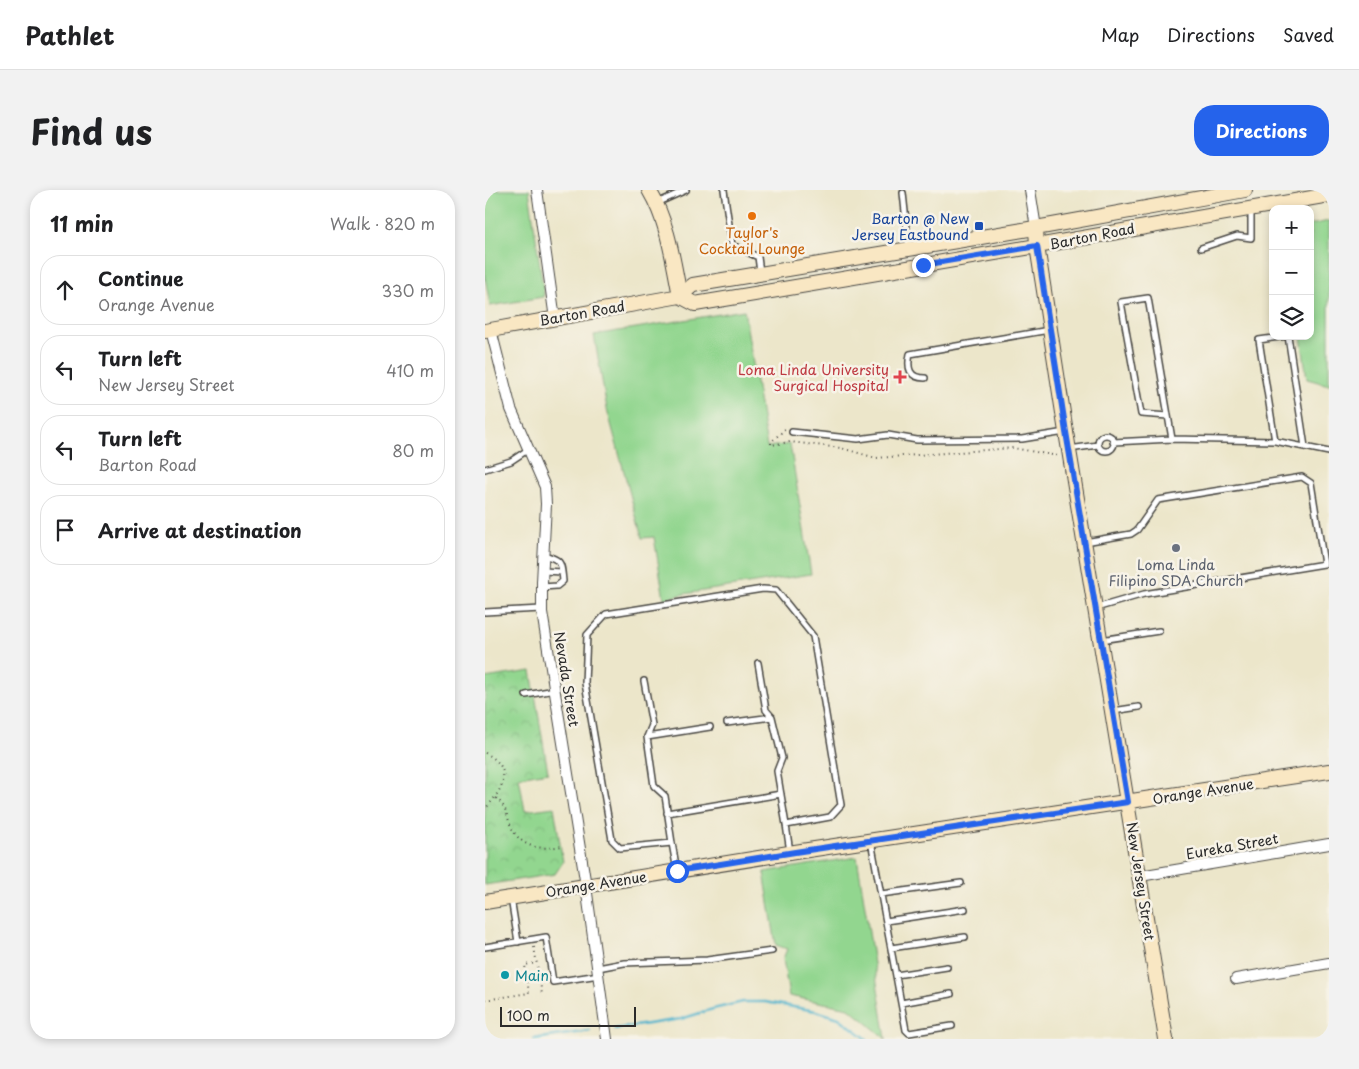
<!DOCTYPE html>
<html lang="en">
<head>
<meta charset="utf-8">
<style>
	:root { --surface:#fff; --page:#f2f2f2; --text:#202124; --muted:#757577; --line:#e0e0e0; --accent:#2563eb }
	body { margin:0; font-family:"Playpen Sans",sans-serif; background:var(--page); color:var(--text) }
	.controls { position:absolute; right:15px; top:15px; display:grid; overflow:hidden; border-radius:10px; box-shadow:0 2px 8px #0003 }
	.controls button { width:45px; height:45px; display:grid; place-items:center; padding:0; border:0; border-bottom:1px solid var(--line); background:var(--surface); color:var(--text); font:25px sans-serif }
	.scale { position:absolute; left:15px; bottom:12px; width:136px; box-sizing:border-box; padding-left:5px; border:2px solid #2b2b2b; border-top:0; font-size:14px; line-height:18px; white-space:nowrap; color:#2b2b2b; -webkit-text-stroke:4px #f7f3e8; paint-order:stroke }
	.stop { position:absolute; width:15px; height:15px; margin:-11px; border:4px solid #2563eb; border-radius:50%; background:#fff }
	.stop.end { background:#2563eb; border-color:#fff; box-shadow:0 1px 5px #0008 }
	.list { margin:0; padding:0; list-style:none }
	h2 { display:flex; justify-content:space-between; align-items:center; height:65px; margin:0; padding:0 20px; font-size:21px }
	h2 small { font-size:16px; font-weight:400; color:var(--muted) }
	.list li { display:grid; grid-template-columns:32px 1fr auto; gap:15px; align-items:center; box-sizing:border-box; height:70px; margin:0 10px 10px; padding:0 10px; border:1px solid var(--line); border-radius:20px }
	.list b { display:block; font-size:19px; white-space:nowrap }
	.list p { margin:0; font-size:16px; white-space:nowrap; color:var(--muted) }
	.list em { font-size:16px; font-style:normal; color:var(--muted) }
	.icon { flex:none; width:28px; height:28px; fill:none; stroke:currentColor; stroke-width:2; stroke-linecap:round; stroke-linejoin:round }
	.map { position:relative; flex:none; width:844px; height:849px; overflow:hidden; border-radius:20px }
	header { display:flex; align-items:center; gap:30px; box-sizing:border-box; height:70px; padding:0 25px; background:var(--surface); border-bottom:1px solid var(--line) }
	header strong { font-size:24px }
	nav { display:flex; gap:28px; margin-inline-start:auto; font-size:18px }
	.intro { display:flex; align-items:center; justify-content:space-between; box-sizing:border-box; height:120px; padding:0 30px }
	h1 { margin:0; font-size:35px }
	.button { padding:12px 22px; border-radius:20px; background:var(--accent); color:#fff; font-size:18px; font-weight:700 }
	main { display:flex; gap:30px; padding:0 30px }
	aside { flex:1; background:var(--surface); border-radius:20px; box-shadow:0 2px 8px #0003 }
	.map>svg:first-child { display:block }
	.grass { fill:#92d68f; stroke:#5e805d }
	.park { fill:url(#park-crowns); stroke:#5e805d }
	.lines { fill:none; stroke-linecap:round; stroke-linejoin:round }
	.stream { stroke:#4fb5ce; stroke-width:2.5 }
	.lane-casing { stroke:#484743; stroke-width:8 }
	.street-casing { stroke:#484743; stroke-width:12 }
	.secondary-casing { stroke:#484743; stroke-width:16 }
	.path { stroke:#484743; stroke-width:2; stroke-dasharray:1 4; stroke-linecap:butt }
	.lane { stroke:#fff; stroke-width:5 }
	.street { stroke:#fff; stroke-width:10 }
	.secondary { stroke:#f9e7c3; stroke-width:14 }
	.route { stroke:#2563eb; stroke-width:6 }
	.food-dot { fill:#e8710a; stroke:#f7f3e8; stroke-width:2 }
	.transit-dot { fill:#1a4fb4; stroke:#f7f3e8; stroke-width:2 }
	.health-dot { fill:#e0444e; stroke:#f7f3e8; stroke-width:2 }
	.worship-dot { fill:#6b7280; stroke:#f7f3e8; stroke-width:2 }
	.culture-dot { fill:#0f9aa8; stroke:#f7f3e8; stroke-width:2 }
	.labels { text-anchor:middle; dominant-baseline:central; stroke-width:5; stroke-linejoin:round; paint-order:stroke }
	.transit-label { font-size:14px; fill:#164399; stroke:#f7f3e8; text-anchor:end }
	.food-label { font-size:14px; fill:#c56008; stroke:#f7f3e8 }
	.street-label { font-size:14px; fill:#2b2b2b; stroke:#f7f3e8 }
	.health-label { font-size:14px; fill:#be3a42; stroke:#f7f3e8; text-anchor:end }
	.worship-label { font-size:14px; fill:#5b616d; stroke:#f7f3e8 }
	.culture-label { font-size:14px; fill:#0d838f; stroke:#f7f3e8; text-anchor:start }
</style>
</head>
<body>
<header>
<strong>Pathlet</strong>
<nav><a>Map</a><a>Directions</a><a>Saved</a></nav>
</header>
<div class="intro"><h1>Find us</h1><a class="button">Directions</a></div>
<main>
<aside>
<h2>11 min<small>Walk · 820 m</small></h2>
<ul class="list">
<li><svg class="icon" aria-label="ahead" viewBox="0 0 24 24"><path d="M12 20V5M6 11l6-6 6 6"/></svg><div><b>Continue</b><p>Orange Avenue</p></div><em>330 m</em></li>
<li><svg class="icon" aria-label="left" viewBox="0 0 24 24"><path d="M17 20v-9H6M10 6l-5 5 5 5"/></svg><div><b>Turn left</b><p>New Jersey Street</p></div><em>410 m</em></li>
<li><svg class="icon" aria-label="left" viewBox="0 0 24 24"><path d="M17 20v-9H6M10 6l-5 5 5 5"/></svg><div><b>Turn left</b><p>Barton Road</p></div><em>80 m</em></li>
<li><svg class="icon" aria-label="arrive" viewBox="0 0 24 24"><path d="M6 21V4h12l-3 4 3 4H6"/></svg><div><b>Arrive at destination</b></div></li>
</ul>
</aside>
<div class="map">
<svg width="844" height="849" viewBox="0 0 844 849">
	<defs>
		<pattern id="park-crowns" width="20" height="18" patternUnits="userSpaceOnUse" patternTransform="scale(1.25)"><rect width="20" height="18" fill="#92d68f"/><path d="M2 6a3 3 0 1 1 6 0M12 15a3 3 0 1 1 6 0" fill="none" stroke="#7eb87c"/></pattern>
	</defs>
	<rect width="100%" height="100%" fill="#f7f3e8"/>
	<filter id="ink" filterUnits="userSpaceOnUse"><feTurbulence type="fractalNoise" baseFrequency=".02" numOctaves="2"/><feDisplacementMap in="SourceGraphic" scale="10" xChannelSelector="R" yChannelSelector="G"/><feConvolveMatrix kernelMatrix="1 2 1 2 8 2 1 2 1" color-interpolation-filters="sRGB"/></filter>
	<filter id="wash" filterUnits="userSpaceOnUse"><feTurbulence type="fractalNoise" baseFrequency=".0096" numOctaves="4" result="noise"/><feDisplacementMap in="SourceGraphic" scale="20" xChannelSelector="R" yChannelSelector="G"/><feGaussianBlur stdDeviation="1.12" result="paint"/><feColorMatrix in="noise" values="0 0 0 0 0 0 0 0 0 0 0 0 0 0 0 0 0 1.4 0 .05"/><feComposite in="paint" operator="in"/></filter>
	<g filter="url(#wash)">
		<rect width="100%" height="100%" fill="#ece6ca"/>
		<!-- grass -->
		<path class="grass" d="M0 0H44L59 104 58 107 5 116 0 87Z
			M844 31V195L822 189 816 146H825V35Z
			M259 120 282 257 305 254 326 384 199 404 179 409 169 347 157 348 122 219 109 145Z
			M372 667 401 849 364 818 304 806 298 769 302 759 291 755 279 682Z"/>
		<!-- park -->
		<path class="park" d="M46 481 63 582 34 587 40 621 69 617 78 672 70 684 0 695V488Z"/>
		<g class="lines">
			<!-- stream -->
			<path class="stream" d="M130 839 196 829 228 819 258 812H280L331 821 354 828 382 849
				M48 849 105 841"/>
		</g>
	</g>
	<g filter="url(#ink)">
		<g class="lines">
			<!-- lane casing -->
			<g class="lane-casing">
				<path id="lane" d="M239 0 247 55 273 67 275 82
					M418 3 424 59
					M172 13 201 0
					M716 58 752 46 766 48V21
					M803 146 820 257
					M440 188C424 188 422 178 425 164L564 140
					M683 226 656 224 636 112 663 108 687 249
					M307 242 373 249 403 245 432 250 537 249 580 242
					M613 253a8 8 0 1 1 16 0a8 8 0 1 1-16 0Z
					M790 251 774 150 801 146
					M628 252 687 249 790 251 844 262
					M584 259 613 255
					M0 279 26 271 44 259
					M600 352 646 344 652 340 673 310 817 287 826 293 839 374 659 404 611 418
					M58 381 77 382
					M57 397 72 396 78 391C76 373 78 370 58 365
					M0 422 57 419
					M616 450 674 441
					M273 473 281 520 287 527 297 568 292 581 301 635
					M159 491 167 535 162 547 169 596 180 606 187 653
					M41 505 70 500
					M628 521 654 517
					M242 533 287 527
					M162 547 225 537
					M182 623 296 604
					M386 651 421 840 424 843 467 836
					M192 681 187 653 135 658 127 650 100 493 102 445 121 424 278 399 291 400 328 446 356 615 345 627 301 635 305 662
					M396 704 476 693
					M26 708 33 752
					M401 731 480 719
					M0 757 61 747 68 792 114 785
					M406 758 480 747
					M113 778 139 773 222 770 287 761
					M411 785 462 777
					M416 813 466 804"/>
			</g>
			<!-- street casing -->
			<g class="street-casing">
				<path id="street" d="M52 0 70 129
					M545 0 551 38
					M6 140 26 219 60 297 61 314 57 392V422L101 696 122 849
					M655 686 844 654
					M751 789 844 773"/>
			</g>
			<!-- secondary casing -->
			<g class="secondary-casing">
				<path id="secondary" d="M164 0C183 32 188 70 195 106
					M551 38 552 56 581 242 681 849
					M195 106 210 114 552 56 844 5
					M0 141 195 106 208 95 562 36 760 0
					M0 712 310 662 844 581"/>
			</g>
			<!-- path -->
			<path class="path" d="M300 239 286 252V255L305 252 356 258 391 268 528 258 573 266
				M0 563C30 578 18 600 0 619
				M11 608C21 616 21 623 25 634 35 659 55 660 77 656
				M49 757 57 804
				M0 810 44 803 40 775 51 773"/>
			<!-- lane -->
			<use href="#lane" class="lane"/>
			<!-- street -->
			<use href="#street" class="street"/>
			<!-- secondary -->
			<use href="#secondary" class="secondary"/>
		</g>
	</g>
	<g class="lines" filter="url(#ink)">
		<!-- route -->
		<path class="route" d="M192 681 310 662 643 612 581 242 552 56 438 75"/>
	</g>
	<!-- markers -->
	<circle class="food-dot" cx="267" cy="26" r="5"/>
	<rect class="transit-dot" x="489" y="31" width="10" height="10" rx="2.5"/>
	<path class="health-dot" d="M412.5 179.5h5v5h5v5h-5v5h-5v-5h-5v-5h5z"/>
	<circle class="worship-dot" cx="691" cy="358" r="5"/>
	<circle class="culture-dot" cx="20" cy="785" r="5"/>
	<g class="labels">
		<!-- transit labels -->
		<g class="transit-label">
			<text x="484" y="28">Barton @ New<tspan x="484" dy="16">Jersey Eastbound</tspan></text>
		</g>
		<!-- food labels -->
		<g class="food-label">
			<text x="267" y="42">Taylor's<tspan x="267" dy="16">Cocktail Lounge</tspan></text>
		</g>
		<!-- street labels -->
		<g class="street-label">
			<text transform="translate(607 46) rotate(-11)">Barton Road</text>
			<text transform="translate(97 123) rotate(-10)">Barton Road</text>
			<text transform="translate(82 489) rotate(81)">Nevada Street</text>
			<text transform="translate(718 601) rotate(-9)">Orange Avenue</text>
			<text transform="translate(747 656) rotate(-10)">Eureka Street</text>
			<text transform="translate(656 691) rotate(81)">New Jersey Street</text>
			<text transform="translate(111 694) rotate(-9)">Orange Avenue</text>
		</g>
		<!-- health labels -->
		<g class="health-label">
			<text x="404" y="179">Loma Linda University<tspan x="404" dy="16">Surgical Hospital</tspan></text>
		</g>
		<!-- worship labels -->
		<g class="worship-label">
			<text x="691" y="374">Loma Linda<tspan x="691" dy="16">Filipino SDA Church</tspan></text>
		</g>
		<!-- culture labels -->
		<g class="culture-label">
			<text x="30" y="785">Main</text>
		</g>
	</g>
</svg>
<div class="controls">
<button>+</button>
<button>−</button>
<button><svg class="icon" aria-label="layers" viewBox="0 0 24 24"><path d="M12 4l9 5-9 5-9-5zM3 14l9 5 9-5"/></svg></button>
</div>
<div class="scale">100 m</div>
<div class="stop" style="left:192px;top:681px"></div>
<div class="stop end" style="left:438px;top:75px"></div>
</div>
</main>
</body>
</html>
